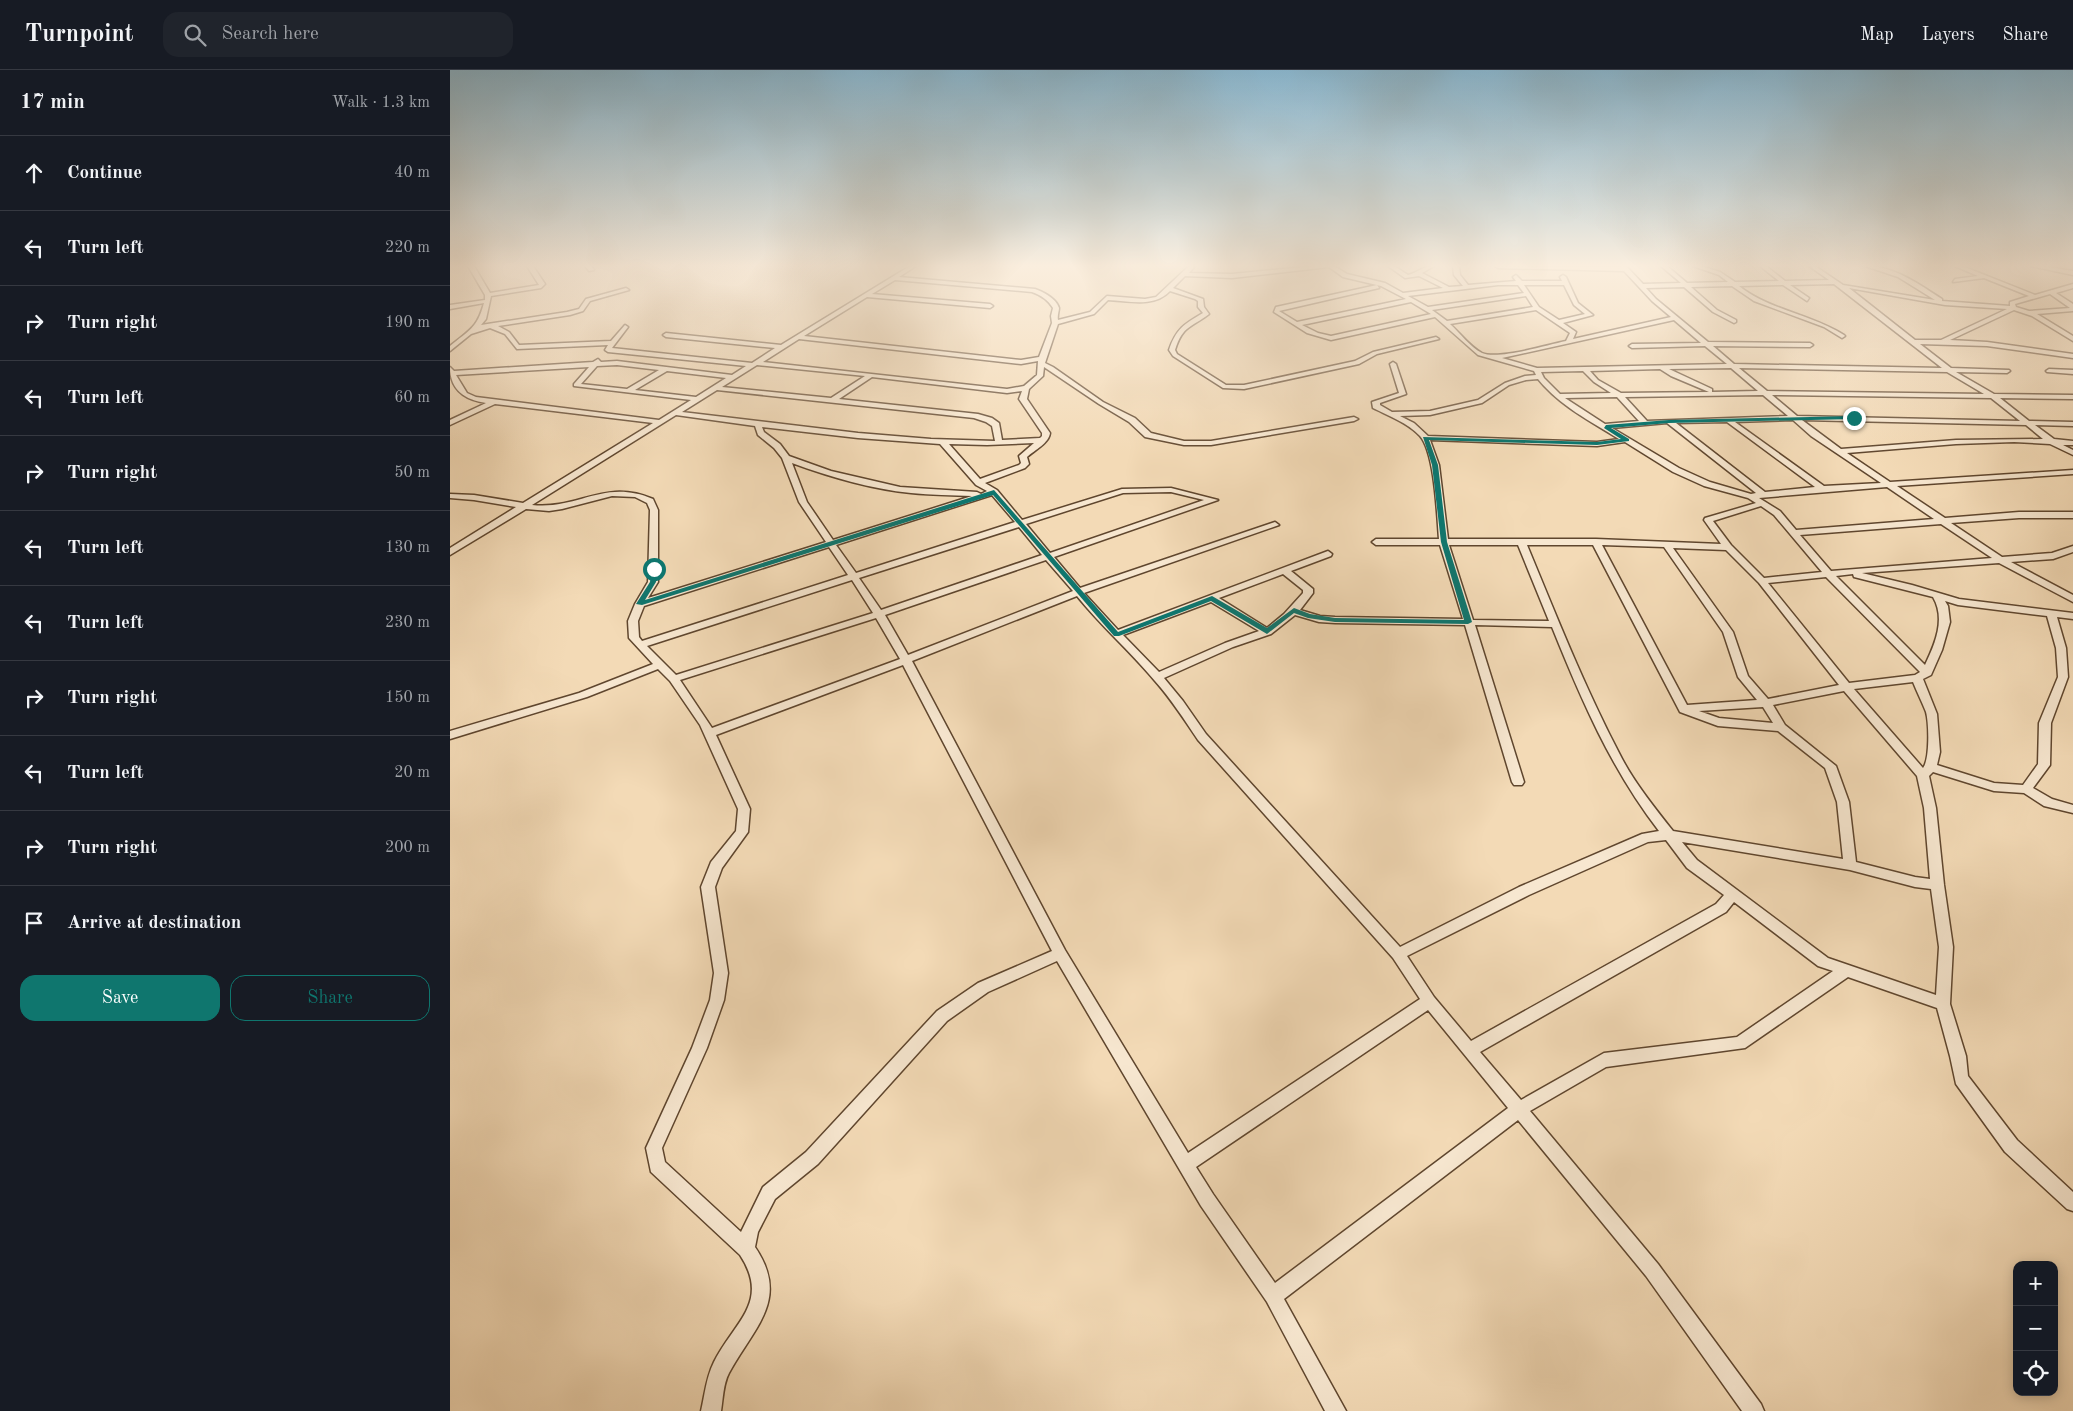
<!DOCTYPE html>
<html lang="en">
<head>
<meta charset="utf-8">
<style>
	:root { --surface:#171b24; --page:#20242c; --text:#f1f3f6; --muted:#9ea1a6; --line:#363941; --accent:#0f766e }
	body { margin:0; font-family:"Old Standard TT",serif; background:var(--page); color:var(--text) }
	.controls { position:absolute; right:15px; bottom:15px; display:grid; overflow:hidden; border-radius:10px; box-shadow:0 2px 12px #0003 }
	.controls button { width:45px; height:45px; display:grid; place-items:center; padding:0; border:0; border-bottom:1px solid var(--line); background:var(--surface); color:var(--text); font:25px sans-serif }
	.stop { position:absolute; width:15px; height:15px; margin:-11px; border:4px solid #0f766e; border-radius:50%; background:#fff }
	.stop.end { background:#0f766e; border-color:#fff; box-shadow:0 1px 5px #0008 }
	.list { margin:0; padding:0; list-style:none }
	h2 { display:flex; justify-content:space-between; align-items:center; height:65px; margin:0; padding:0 20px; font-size:21px }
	h2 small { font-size:16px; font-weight:400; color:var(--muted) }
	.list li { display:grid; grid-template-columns:32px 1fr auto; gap:15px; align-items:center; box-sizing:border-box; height:75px; padding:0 20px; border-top:1px solid var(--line) }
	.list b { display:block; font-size:19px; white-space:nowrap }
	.list em { font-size:16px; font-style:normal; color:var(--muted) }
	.actions { display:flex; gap:10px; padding:15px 20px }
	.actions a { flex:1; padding:11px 0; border:1px solid var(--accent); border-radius:15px; text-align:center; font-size:18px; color:var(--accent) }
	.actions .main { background:var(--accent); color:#fff }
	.icon { flex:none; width:28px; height:28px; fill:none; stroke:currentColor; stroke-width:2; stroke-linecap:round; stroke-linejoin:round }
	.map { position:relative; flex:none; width:1623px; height:1341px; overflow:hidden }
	header { display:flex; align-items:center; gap:30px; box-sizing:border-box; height:70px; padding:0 25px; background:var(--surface); border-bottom:1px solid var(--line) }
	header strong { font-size:24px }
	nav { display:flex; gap:28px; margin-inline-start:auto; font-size:18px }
	.search { width:350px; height:45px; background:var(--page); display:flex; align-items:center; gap:12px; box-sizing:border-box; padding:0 18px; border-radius:15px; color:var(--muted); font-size:19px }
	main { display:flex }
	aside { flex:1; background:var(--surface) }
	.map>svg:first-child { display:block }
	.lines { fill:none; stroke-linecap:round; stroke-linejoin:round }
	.street-casing { stroke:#5f462e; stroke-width:3 }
	.street { fill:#f7e7d0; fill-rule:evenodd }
	.route { fill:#0f766e }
</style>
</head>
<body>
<header>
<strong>Turnpoint</strong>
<div class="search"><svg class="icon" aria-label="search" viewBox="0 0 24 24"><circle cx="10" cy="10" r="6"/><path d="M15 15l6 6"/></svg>Search here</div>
<nav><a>Map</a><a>Layers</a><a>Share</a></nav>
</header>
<main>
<aside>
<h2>17 min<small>Walk · 1.3 km</small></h2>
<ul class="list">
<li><svg class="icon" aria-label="ahead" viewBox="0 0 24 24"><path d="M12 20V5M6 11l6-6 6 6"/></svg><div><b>Continue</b></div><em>40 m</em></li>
<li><svg class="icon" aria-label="left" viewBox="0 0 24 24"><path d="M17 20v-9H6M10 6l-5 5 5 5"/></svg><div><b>Turn left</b></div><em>220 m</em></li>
<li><svg class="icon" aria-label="right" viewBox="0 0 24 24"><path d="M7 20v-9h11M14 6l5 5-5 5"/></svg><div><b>Turn right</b></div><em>190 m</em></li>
<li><svg class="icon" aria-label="left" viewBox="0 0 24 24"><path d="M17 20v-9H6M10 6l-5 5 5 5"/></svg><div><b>Turn left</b></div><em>60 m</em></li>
<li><svg class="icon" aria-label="right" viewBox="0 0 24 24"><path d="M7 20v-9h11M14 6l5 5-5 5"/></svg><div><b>Turn right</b></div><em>50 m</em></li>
<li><svg class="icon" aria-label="left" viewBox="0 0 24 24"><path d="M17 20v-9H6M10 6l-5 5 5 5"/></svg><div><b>Turn left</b></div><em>130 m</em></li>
<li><svg class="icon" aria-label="left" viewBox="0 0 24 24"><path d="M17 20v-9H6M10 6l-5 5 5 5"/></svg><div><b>Turn left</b></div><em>230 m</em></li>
<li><svg class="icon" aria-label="right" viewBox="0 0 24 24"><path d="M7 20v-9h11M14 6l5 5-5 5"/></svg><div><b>Turn right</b></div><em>150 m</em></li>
<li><svg class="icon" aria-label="left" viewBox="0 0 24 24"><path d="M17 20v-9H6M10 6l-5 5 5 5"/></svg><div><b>Turn left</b></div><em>20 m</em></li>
<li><svg class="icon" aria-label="right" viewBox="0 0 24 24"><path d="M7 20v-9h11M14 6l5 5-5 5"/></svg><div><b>Turn right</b></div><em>200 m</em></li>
<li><svg class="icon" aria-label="arrive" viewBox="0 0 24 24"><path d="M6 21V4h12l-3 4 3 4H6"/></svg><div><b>Arrive at destination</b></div></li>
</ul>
<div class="actions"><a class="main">Save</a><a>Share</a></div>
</aside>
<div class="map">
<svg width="1623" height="1341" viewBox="0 0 1623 1341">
	<rect width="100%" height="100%" fill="#f3dab6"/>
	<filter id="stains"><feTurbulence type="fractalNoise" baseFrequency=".004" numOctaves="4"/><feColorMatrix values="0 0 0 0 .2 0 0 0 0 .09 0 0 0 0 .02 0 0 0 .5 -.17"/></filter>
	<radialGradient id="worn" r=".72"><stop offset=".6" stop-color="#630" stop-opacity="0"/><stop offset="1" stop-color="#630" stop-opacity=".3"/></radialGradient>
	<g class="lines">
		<!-- street casing -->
		<g class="street-casing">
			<path id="street" d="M18 196H24L40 223 89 215 77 196H83L95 214 91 218 41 226 36 249 31 255 117 242 129 239 136 229 176 218 179 220 140 231 133 241 120 245 48 256 59 262 69 275 161 271 175 255 178 257 162 278 302 293 325 278 216 267 213 265 216 263 331 275 460 196H466L449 207 585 219C593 222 606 228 609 238 609 241 607 246 608 250L640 242 657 226 695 229 706 227 739 196H745L739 203 782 204 864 196H884L897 204 935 213 953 223 993 218 969 206 955 208 938 196H944L958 205C967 203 973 196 984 196L972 203 999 217 1013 216 1004 205 1003 196H1009L1010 205 1018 215 1066 211 1063 207 1066 205 1072 211H1112L1110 207 1113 205 1116 207 1128 233 1143 245 1113 253 1126 262 1123 269 1221 247 1202 231 1174 201 1048 198 1045 196 1171 197 1170 196H1176L1193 214 1231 213 1211 196H1217L1237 213 1278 212 1269 205 1243 196H1251L1270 202 1285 212 1329 211 1310 196H1316L1335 211 1379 210 1359 196H1365L1393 215 1485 230 1448 207 1415 196C1443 195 1470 215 1492 229V231L1560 236V232L1579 226 1534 208 1503 212 1505 209 1528 206 1505 196H1512L1585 225 1623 214V218L1606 223 1623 234V241L1587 244 1623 266V271L1582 246 1564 240 1500 270 1537 272 1623 284V288L1537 276 1470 274 1501 298 1559 300 1560 301 1557 303 1506 302 1544 324 1623 325V329L1550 328 1579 351 1623 352V356L1585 355 1604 369 1623 371V375H1613L1623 380V385L1600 374 1564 372 1506 374 1397 383 1440 412 1623 400V404L1447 416 1495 448 1569 442H1623V448H1569L1501 453 1552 487 1602 483 1623 476V482L1603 489 1561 492 1623 525V532L1549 493 1412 503 1462 515 1509 529 1623 543V549L1607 547 1616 578 1618 607 1601 653 1600 695 1583 718 1602 729 1623 735V743L1594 736 1574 723 1544 721 1483 702 1479 706 1486 738 1494 815 1503 877 1500 934 1516 986 1518 1006 1567 1070 1623 1122V1141L1617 1139 1555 1082 1506 1014 1500 986 1487 938 1398 907 1295 978 1156 997 1080 1041 1208 1194 1311 1334 1314 1341H1292L1196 1206 1068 1050 834 1229 896 1341H875L817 1232 751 1136 607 891 538 922 497 951 368 1094 325 1129 308 1162 305 1177C341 1230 303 1258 279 1303 273 1314 273 1329 271 1341H251C255 1324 256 1308 264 1292 284 1252 321 1232 290 1185L201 1102 196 1078 242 978 260 930 264 903 251 817 261 792 286 761 288 739 250 655 220 611 208 599 137 627 0 669V661L129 623 203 594 179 568 178 551 185 534 198 512 200 440 197 433 185 427 162 426 112 439 99 441 76 439 0 485V478L66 437 24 430 0 428V424L24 425 73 433 203 353 45 334 0 355V350L36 333C15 330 0 320 0 297L4 301 143 292 148 289 151 292 167 291 282 305 296 296 158 282 155 280 158 275 67 279 55 264 40 258 21 264 0 281V276C19 260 27 259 34 233L0 239V235L35 230V225ZM879 197 893 207 931 216 956 229 847 252 829 241 929 218 927 215 826 237 824 242 857 263 881 270 985 247 1028 285 1084 301 1086 305 1075 306 1055 313 1028 330 980 341 942 342 930 335V333L956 324 946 294 943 292 940 294 949 323 922 332 923 338C939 346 958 353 970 366 985 383 987 446 989 469H926L922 472 926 475H990L1013 549 885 547 870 546 850 540 863 523V519L841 501 881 486 882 484 878 481 668 560 634 523 829 455 825 452 822 453 630 518 604 487 768 430 721 418 672 419 572 450 547 420 535 413 575 398 579 394 577 387C585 380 599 373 600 363L577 329 579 319 593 306 594 297 649 334 679 352 695 367 734 375H761L904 351 908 349 904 347 761 371H734L701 363 685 348 653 332 603 297 595 293 608 254 644 244 658 230C679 231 704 238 720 221L745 229 748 231V237L753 243C734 254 726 259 719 280L723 286 773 318 794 319 909 294 927 284 989 269 986 267 923 282 905 291 794 315H776L727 284 725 280C733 255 741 258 759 244L754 237 753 229 723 218 735 206 782 208ZM445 210 582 222C591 225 598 230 603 238L601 246 602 253 589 287 571 290 354 266 417 227 540 238 543 236 540 234 422 224ZM1384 214 1492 298 1284 294 1263 276 1360 277 1363 275 1360 273 1258 272 1206 229 1196 218 1234 217 1263 242 1284 253 1286 252V250L1267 240 1241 217 1282 216 1304 231 1374 257 1392 268 1395 266 1394 265C1361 244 1319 240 1289 216L1333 215 1357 231 1359 228 1340 215ZM1048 215H1068L1074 223 978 237 958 226ZM1074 215H1114L1124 235 1135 244 1109 250 1089 237ZM1399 218 1495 235 1557 239 1491 270H1465ZM1600 224 1620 238 1579 241 1566 237 1565 234ZM1076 226 1083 237 997 251 982 240ZM961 232 981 244 881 266 868 263 852 255ZM1086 240 1120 263 1116 271C1097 275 1048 290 1032 283 1020 277 1010 263 1000 254ZM1224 250 1251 273 1182 274 1179 276 1182 278 1255 276 1277 294 1087 298 1052 288ZM349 269 571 294 588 291 587 305 574 316 557 319 313 292ZM167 295 209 300 177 319 131 314 147 296ZM307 295 415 306 381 328 272 317ZM139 297 124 314V316L241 330 209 350 26 327 17 323 6 305ZM1281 298 1308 321 1262 322V319L1219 299ZM1289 298 1497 302 1534 324 1317 321ZM1210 299 1221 306 1259 322 1171 323 1148 310 1140 301ZM217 301 276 308 246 327 185 320ZM1133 301 1144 312 1161 323 1110 324 1094 308 1091 302ZM422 307 557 323 572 321 569 329 592 363V366L590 368 552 370 549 353 542 348 528 344 389 329ZM1088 309C1110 336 1140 351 1169 369L1147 372 978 366 964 353 950 346 980 345 1032 333 1059 315 1076 310ZM267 320 524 348 536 352 542 356 545 371 481 369 408 363 232 342ZM1313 325 1338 346 1197 351 1175 327ZM1322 325 1541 328 1570 351 1347 346ZM1167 327 1189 351 1155 354 1115 328ZM226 345 305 356 308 365 324 378 332 388 349 432 376 472 198 528 208 512V440L203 429C154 408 129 440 82 435ZM1343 350 1361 366 1431 413 1374 416 1285 352ZM1352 350 1576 355 1593 369 1506 370 1391 379ZM1277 352 1365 417 1315 422 1226 353ZM1217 353 1306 423 1301 424 1260 412 1229 398 1162 358ZM312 357 408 368 490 374 526 415 537 421 531 424 527 422 450 417 381 401 339 386 330 374 314 362ZM980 370 1147 376 1175 372 1223 402 1254 416 1298 428 1306 433 1255 448 1254 450 1271 474 1146 469H998L989 395ZM584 373 569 386 571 393 569 395 530 409 499 374 537 375ZM342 393C380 407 421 419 461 423 481 425 502 425 522 426L383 470 357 432ZM1437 417 1484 449 1346 460 1330 441 1309 428ZM721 422 754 430 600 483 576 454 673 423ZM542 425 565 452 406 503 386 475ZM1311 436 1324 445 1372 502 1314 508 1281 475 1263 451ZM1491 454 1542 488 1381 501 1350 465ZM569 457 592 485 431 540 409 508ZM999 475H1068L1099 551 1023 550ZM1077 475H1143L1230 642 1268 656 1328 661 1375 698 1387 732 1393 789 1223 761C1204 737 1183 711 1169 683 1134 616 1106 545 1077 475ZM1152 475 1214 477 1273 562 1288 607 1307 630 1237 635ZM379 477 398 505 192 571 189 567 188 551 194 536ZM1223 478 1276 480 1309 513 1389 615 1318 629 1298 606 1283 562ZM596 490 623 521 458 585 435 545ZM833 504 853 520V523L834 544 817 558 769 528ZM1403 504 1404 507 1483 527C1496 549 1485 574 1475 595L1386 506ZM1376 507 1470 602 1465 605 1399 613 1318 513ZM402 510 423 543 226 605 197 576ZM627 526C651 556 680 581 705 611 721 629 734 649 748 670L943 888 970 929 738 1083 615 880 462 591ZM1495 531 1508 535 1597 546 1606 578 1608 607 1589 653 1588 694 1573 715 1544 713 1487 695 1490 682 1487 644 1473 609 1481 605 1492 580 1500 552 1498 536ZM761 532 809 561 775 573 709 602 673 565ZM845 545 869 552 885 553 1015 555 1062 712 1064 715H1072L1074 712 1025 555 1102 557C1131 629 1161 699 1209 761L1192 764 1069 817 950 877 756 664 733 631 714 608 783 577 821 564ZM426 548 450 589 262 658 230 610ZM453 595 602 881 528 913 487 941 356 1082 313 1117 291 1162 215 1092 212 1078 257 978 274 930 278 903 265 817 272 798 298 762 300 739 266 665ZM1463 612C1467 622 1472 632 1476 642 1479 653 1480 689 1473 698L1404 619ZM1394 621 1467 706 1474 738 1480 809 1465 807 1406 792 1399 732 1386 696 1335 655 1323 635ZM1313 637 1323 653 1269 648 1249 641ZM1216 770 1237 798 1274 825 1266 834 1021 971 984 927 957 886 1079 825 1198 772ZM1232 772 1400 800 1465 817 1481 819 1489 877 1486 925 1378 888 1247 790ZM1284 832 1368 896 1383 901 1287 967 1154 983 1071 1030 1030 982 1276 842ZM978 940 1058 1038 825 1213 763 1124 746 1097Z
				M135 196H141L144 200 139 201Z
				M1581 196H1592L1623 201V205Z
				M1599 299 1623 300V304L1597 302 1596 301Z"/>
		</g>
		<!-- street -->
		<use href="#street" class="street"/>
	</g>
	<!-- sky -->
	<linearGradient id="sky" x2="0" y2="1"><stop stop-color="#89b7d0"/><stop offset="0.51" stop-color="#faeede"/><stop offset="1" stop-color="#faeede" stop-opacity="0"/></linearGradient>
	<rect width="1623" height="384" fill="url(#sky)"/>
	<!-- route -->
	<path class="route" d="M1404 346 1405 349 1219 353 1161 358 1179 369V371L1147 375 979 370 988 395 997 472 1022 552 1018 554 885 552 858 548 844 543 817 564 761 531 669 566H664L543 425 192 535 186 534 200 512 202 498 207 499 206 512 195 530 544 420 668 562 762 526 817 558 844 538 860 544 885 548 1014 550 991 472 982 395 973 367 1147 372 1171 369 1154 358 1156 355 1219 350Z"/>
	<rect width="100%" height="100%" filter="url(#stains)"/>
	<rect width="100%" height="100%" fill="url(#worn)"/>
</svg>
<div class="controls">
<button>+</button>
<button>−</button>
<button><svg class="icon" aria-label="locate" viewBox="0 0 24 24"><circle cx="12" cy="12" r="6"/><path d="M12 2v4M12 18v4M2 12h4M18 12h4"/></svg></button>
</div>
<div class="stop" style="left:204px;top:499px"></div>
<div class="stop end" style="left:1404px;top:348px"></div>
</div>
</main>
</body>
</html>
